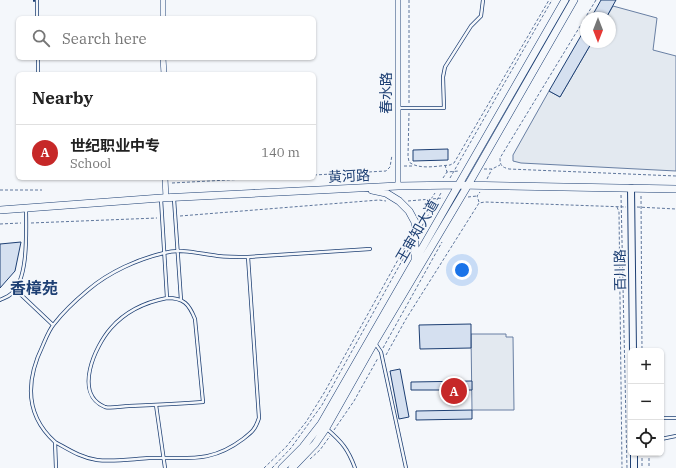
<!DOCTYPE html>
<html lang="en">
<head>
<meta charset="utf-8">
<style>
	:root { --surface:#fff; --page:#f2f2f2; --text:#222; --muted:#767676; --line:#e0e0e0; --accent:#c62828 }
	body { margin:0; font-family:"IBM Plex Serif","Noto Sans SC",serif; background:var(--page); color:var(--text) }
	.controls { position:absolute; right:12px; bottom:12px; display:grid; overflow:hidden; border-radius:6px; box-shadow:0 1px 3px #0004 }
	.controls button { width:36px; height:36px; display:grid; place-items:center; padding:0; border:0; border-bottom:1px solid var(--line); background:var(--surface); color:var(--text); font:20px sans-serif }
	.compass { position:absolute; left:580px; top:12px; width:36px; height:36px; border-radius:50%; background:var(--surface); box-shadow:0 1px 3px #0004; rotate:180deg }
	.you { position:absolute; left:462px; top:270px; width:14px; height:14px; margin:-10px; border:3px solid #fff; border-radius:50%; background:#1a73e8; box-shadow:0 0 0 6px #1a73e833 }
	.badge { display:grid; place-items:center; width:26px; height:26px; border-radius:50%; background:var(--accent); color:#fff; font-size:13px; font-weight:700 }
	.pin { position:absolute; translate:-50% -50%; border:2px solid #fff; box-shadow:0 1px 4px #0006 }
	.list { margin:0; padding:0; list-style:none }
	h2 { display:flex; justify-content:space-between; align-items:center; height:52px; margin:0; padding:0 16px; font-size:17px }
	h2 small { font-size:13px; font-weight:400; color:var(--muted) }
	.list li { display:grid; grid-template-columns:26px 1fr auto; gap:12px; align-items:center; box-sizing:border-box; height:56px; padding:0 16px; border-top:1px solid var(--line) }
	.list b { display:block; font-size:15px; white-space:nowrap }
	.list p { margin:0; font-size:13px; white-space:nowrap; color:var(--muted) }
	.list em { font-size:13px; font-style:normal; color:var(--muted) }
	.icon { flex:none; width:22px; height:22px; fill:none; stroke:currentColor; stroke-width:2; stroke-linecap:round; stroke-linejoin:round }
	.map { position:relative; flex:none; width:676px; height:468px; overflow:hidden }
	.search { position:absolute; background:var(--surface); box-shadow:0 1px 3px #0004; left:16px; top:16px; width:300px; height:44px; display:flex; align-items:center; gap:10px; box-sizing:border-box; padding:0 14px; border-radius:6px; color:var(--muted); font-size:15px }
	.panel { position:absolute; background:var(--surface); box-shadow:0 1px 3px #0004; left:16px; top:72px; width:300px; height:108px; border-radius:6px }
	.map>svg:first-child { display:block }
	.green { fill:#e3e9f0; stroke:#687fa3 }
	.building { fill:#d5e0f0; stroke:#1d3f73 }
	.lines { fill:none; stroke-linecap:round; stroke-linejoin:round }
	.service-casing { stroke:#1d3f73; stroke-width:4 }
	.minor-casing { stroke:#1d3f73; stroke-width:6 }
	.tertiary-casing { stroke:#1d3f73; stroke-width:8 }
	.secondary-casing { stroke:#1d3f73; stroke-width:8 }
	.path { stroke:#5e769c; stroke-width:1; stroke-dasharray:3 2; stroke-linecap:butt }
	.service { stroke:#f4f7fb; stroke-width:2.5 }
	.minor { stroke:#f4f7fb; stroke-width:5 }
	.tertiary { stroke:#f4f7fb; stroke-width:6 }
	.secondary { stroke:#f4f7fb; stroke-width:7 }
	.wall { stroke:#1d3f73; stroke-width:2 }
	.labels { text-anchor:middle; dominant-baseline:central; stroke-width:3; stroke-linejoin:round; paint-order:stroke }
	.street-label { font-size:14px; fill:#1d3f73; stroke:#f4f7fb }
	.quarter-label { font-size:16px; font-weight:bold; fill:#1d3f73; stroke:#f4f7fb }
</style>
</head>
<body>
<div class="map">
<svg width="676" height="468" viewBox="0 0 676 468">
	<rect width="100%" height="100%" fill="#f4f7fb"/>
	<!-- green -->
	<path class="green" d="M613 6 657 18 653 50 676 56V171L521 163 513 161V155L549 91 560 97 592 42H610V18H606Z
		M471 334H506V337H513L514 410H472Z"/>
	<!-- building -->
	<path class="building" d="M601 0H616L606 18H591Z
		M586 27V42H592L560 97 549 91Z
		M448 149V160L413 161V150Z
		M21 242 15 271 0 288V244Z
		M471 324V348L420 349 419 325Z
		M400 369 409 417 399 419 390 371Z
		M472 381V390H411V382Z
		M472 410V419L416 420V411Z"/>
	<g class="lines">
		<!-- service casing -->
		<g class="service-casing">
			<path id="service" d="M37 0V18
				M38 58V74
				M399 108H444L443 77 445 67 471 26 481 16 483 0
				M161 199 167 298
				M174 199 181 300
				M248 257 370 249
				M16 290 53 325
				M167 298C184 298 189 304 195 319L203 402C178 404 154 405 129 406 122 406 111 409 105 407 73 394 95 346 111 328 125 312 146 302 167 298Z
				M0 300C4 298 8 297 11 294 29 280 26 230 26 209
				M375 343 381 352 406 468
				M156 405 165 468
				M661 418H676
				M327 429C342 442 348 449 355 468
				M661 439 676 436
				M55 442C68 449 81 458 97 460 114 462 132 459 149 458 187 457 210 464 243 439 252 432 255 430 259 418L248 257C238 257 228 257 218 256 200 254 182 248 164 253 138 259 109 272 88 290 76 300 64 311 54 324 49 330 46 338 43 345 26 380 24 414 55 442L56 468"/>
		</g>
		<!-- minor casing -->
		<g class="minor-casing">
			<path id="minor" d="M163 0V18
				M398 0V186
				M163 58 164 74
				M165 178 166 198"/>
		</g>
		<!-- tertiary casing -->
		<g class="tertiary-casing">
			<path id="tertiary" d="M631 188 633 351
				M634 453V468"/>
		</g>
		<!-- secondary casing -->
		<g class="secondary-casing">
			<path id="secondary" d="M372 190 386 193 399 201 409 211 415 222V261
				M0 210 161 198 398 186 459 185 676 189
				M282 468 303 447 321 424 565 0
				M292 468 315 444 326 428 374 343 468 185 574 0"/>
		</g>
		<!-- path -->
		<path class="path" d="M596 0 500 158C500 166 502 167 509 169L676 176
			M409 103V0
			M409 113 408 156 409 162C419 170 437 166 450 165L454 163 549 0
			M445 165 447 172
			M404 166H413
			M484 169H492L500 165
			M314 175 386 171 390 167 392 155
			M443 178 447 172 459 171
			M450 178 552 0
			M487 179 492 169
			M172 183 265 178
			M0 190H42
			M621 195 627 468
			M641 196 642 351
			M468 197 477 196
			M431 199 435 193
			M408 201 443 198
			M479 202 477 196 480 192
			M617 207 619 212 622 468
			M637 207 676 209
			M180 216 379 200 386 201
			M31 223 157 218
			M0 224 21 223
			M422 226 441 193
			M383 348 442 242
			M386 355 406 319 479 203 485 202 626 207
			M334 430 354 401 378 358
			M642 453V468
			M649 453V468
			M310 459 320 450 330 436
			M264 468 286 447 306 422 324 393 409 240
			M272 468 291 448 322 405 408 250"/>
		<!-- service -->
		<use href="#service" class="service"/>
		<!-- minor -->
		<use href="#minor" class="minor"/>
		<!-- tertiary -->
		<use href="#tertiary" class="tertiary"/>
		<!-- secondary -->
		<use href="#secondary" class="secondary"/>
		<!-- wall -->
		<path class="wall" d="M34 0V1"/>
	</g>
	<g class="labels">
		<!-- street labels -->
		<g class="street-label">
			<text transform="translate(386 93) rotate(-90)">春水路</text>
			<text transform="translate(349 176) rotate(-3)">黄河路</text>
			<text transform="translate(417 231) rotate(-60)">王审知大道</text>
			<text transform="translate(620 270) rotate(-91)">百川路</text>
		</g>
		<!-- quarter labels -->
		<g class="quarter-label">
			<text x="34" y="288">香樟苑</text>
		</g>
	</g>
</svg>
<div class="controls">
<button>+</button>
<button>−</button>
<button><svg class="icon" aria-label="locate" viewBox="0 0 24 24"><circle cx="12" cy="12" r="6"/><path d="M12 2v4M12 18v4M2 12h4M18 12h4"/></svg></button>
</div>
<svg class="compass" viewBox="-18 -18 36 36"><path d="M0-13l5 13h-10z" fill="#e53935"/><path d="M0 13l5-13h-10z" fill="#767676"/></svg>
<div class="you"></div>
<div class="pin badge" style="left:454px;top:391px">A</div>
<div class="search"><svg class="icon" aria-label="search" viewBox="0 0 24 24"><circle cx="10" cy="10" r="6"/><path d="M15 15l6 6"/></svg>Search here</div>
<section class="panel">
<h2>Nearby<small></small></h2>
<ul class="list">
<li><span class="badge">A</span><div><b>世纪职业中专</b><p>School</p></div><em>140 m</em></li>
</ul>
</section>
</div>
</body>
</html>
